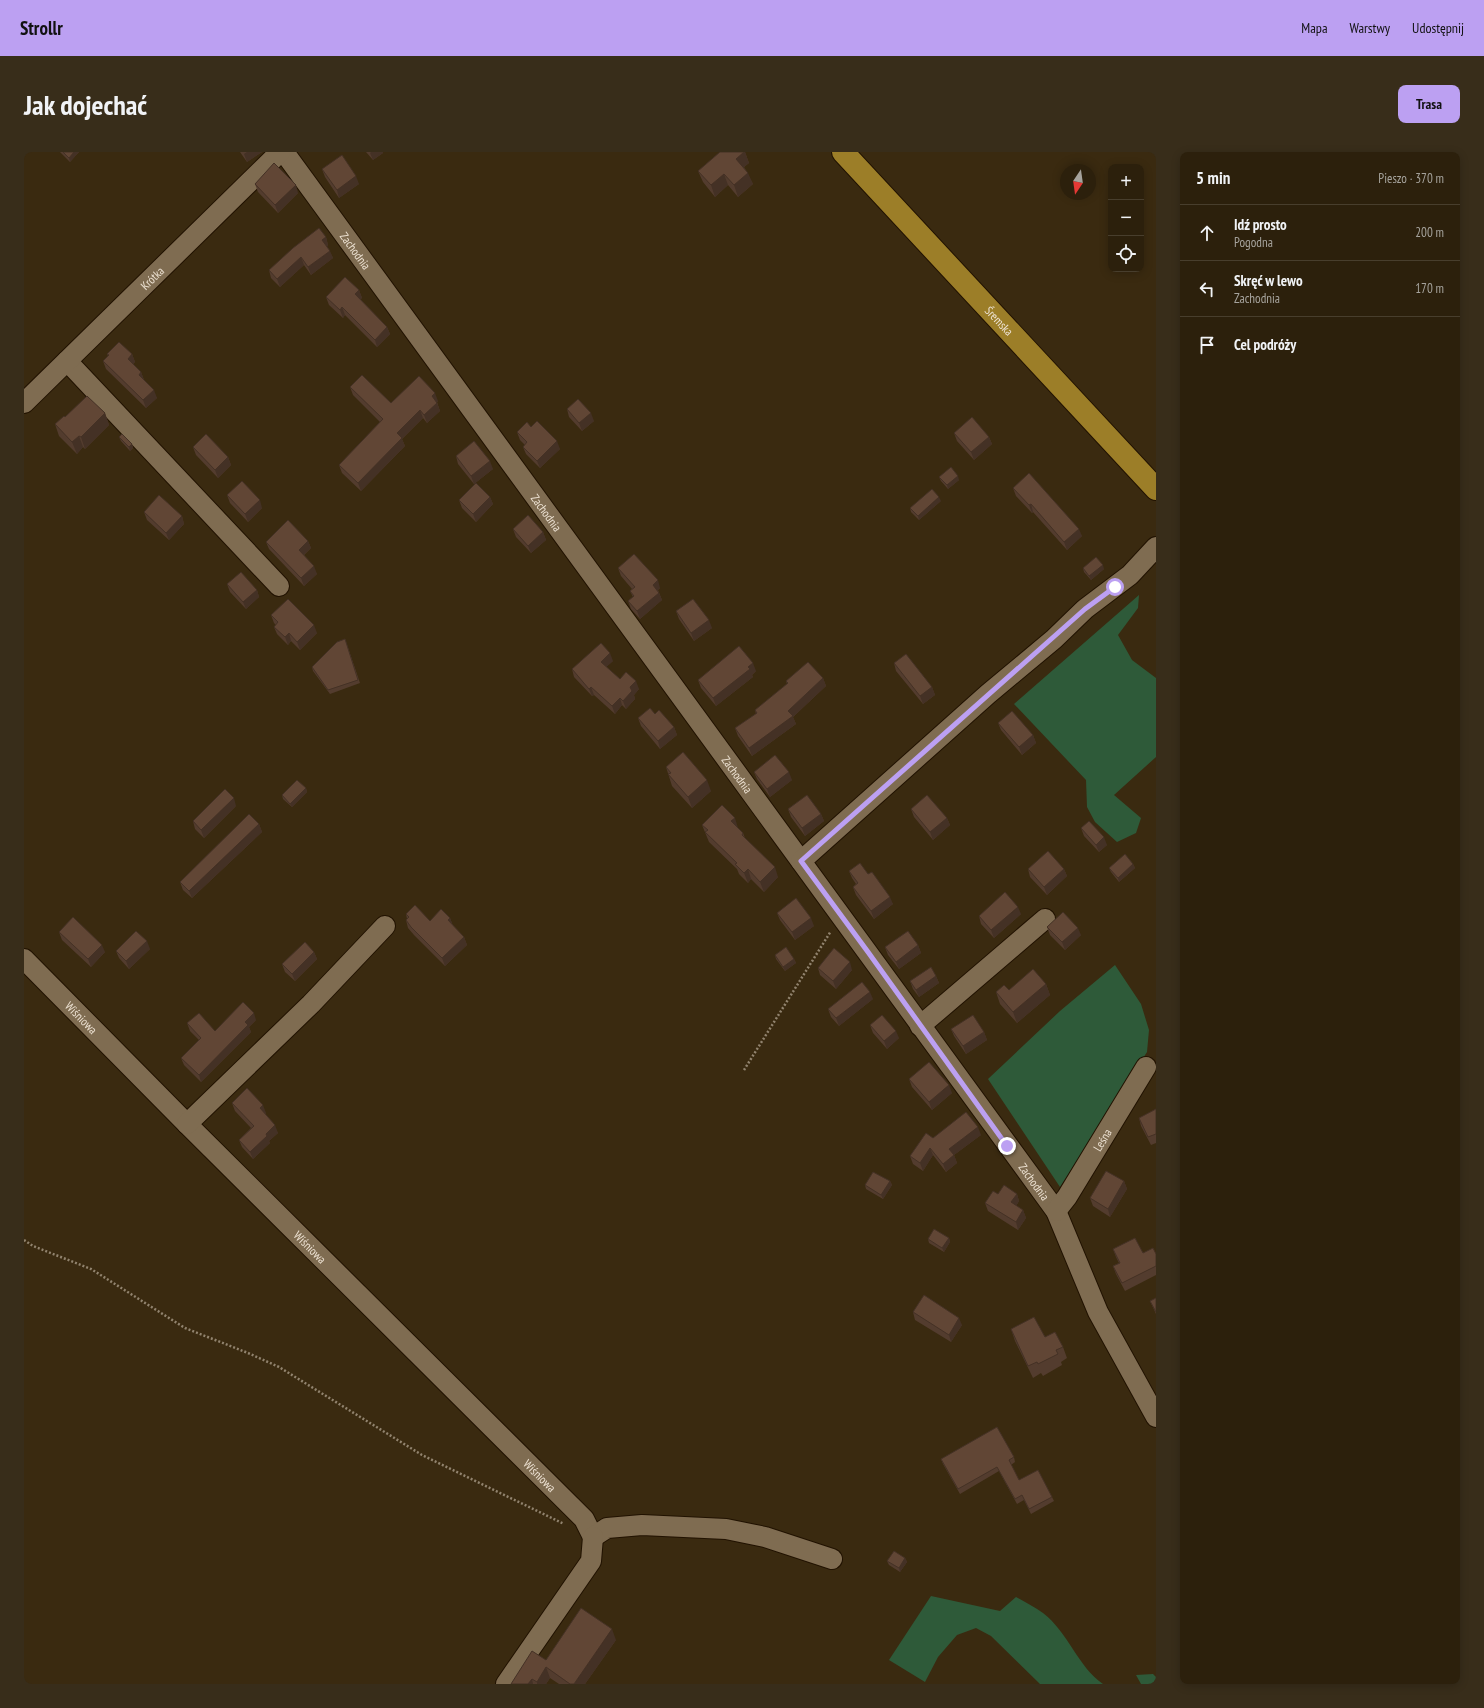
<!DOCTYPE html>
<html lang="pl">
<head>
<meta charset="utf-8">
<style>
	:root { --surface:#2c200c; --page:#382d1a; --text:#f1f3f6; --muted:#a6a39d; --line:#483e2d; --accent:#bca0f2 }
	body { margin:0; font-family:"PT Sans Narrow",sans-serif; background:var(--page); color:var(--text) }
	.controls { position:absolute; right:12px; top:12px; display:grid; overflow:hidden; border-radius:8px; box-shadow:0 2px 10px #0003 }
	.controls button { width:36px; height:36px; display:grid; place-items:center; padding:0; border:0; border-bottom:1px solid var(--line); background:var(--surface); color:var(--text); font:20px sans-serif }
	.compass { position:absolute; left:1036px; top:12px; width:36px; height:36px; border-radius:50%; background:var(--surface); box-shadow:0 2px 10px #0003; rotate:193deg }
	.stop { position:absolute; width:12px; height:12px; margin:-9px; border:3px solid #bca0f2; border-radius:50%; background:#fff }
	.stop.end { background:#bca0f2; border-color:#fff; box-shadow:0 1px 4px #0008 }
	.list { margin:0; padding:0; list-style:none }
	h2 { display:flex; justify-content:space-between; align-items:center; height:52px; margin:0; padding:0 16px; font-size:17px }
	h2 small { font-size:13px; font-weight:400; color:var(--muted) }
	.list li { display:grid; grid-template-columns:26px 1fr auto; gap:12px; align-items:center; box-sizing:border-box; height:56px; padding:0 16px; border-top:1px solid var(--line) }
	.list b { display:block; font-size:15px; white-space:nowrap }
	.list p { margin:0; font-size:13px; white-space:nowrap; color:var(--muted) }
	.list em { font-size:13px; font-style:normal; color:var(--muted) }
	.icon { flex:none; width:22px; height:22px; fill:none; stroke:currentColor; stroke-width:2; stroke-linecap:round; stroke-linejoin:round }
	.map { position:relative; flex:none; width:1132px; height:1532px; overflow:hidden; border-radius:8px }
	header { display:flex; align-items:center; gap:24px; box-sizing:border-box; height:56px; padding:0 20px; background:var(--accent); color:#111 }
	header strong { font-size:19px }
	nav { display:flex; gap:22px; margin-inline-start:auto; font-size:14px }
	.intro { display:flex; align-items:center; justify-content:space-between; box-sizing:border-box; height:96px; padding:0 24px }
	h1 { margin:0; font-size:28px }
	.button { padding:10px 18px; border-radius:8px; background:var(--accent); color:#111; font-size:14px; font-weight:700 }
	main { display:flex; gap:24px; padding:0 24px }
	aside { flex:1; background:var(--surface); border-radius:8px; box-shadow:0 2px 10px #0003 }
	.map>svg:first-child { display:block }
	.green { fill:#2e5a39 }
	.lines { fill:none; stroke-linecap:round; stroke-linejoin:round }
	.minor-casing { stroke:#211200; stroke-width:22 }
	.major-casing { stroke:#211200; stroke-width:24 }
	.path { stroke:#91836e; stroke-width:2.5; stroke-dasharray:2 2; stroke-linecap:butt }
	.minor { stroke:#7f6c51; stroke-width:20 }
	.major { stroke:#9c7e28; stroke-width:22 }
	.wall { fill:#533c2e }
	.shaded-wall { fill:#443125 }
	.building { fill:#614635; stroke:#443125 }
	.route { stroke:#bca0f2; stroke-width:5 }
	.labels { text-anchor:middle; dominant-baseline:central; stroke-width:3.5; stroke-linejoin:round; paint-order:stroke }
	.street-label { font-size:12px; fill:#ede2d3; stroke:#3a2a10 }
</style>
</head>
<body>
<header>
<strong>Strollr</strong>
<nav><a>Mapa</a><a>Warstwy</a><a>Udostępnij</a></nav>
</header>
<div class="intro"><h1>Jak dojechać</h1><a class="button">Trasa</a></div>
<main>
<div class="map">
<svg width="1132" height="1532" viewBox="0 0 1132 1532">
	<rect width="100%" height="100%" fill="#3a2a10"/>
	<!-- green -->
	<path class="green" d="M1115 443 1114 456 1094 483 1108 508 1132 526V605L1090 643 1117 666 1112 681 1093 690 1071 670 1063 655 1062 628 990 552Z
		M1091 813 1117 852 1125 878 1123 900 1036 1035 964 927 1036 859Z
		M907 1444 976 1459 992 1445C1001 1450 1011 1455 1019 1461 1044 1480 1054 1515 1079 1532H1016L967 1484 952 1476 933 1483 914 1505 901 1530 865 1508Z
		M1129 1522 1132 1525V1532H1117L1112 1523Z"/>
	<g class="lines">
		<!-- minor casing -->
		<g class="minor-casing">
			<g id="minor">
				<path id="s1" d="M260 0 1032 1059 1074 1160 1132 1265"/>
				<path d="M43 209 255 434"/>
				<path id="s2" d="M0 251 256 0"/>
				<path d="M777 709 964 542 1030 487 1061 457 1106 423 1132 395"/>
				<path id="s3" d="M0 807 163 972 560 1367 569 1385"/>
				<path d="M896 874 1021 767"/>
				<path d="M163 972 287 852 361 774"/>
				<path id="s4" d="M1032 1059 1043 1045 1122 915"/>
				<path d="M569 1385 583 1376 618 1373 702 1377 741 1385 808 1407"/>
				<path d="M482 1532 567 1409 569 1385"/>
			</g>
		</g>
		<!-- major casing -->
		<g class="major-casing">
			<g id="major">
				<path id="s5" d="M819 0 1132 337"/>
			</g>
		</g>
		<!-- path -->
		<path class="path" d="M720 918 807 779
			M0 1088 9 1094 67 1117 161 1176 224 1201 255 1215 398 1303 540 1372"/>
		<!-- minor -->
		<use href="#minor" class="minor"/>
		<!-- major -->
		<use href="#major" class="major"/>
	</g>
	<!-- wall -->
	<path class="wall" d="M36 0H55L46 10Z
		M216 0H238L223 10Z
		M342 0H359V1L349 8Z
		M696 0H721L725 11 720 15 729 32 714 45 704 33 691 45 679 30 674 19Z
		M298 17 335 32 315 46 301 25Z
		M231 32 274 41 254 61 234 40Z
		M302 85 304 93 303 94 309 106 287 123 280 113 256 135 247 126 245 118Z
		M335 138 338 146 336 147 363 175 366 182 353 195 321 163 319 166 305 153 302 145Z
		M83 202H108L111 210 109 212 117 220 120 228 133 246 122 256 82 217 79 209 84 204Z
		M326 235 367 251 414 249 413 250 416 259 403 271 399 266 378 287 381 294 337 339 318 321 315 313 356 270 329 243Z
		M543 257 570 269 558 279 545 265Z
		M81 261 85 273 61 297 59 295 53 302 35 284 31 272Z
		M507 275 536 297 516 316 502 302 499 295 501 293 496 288 493 280Z
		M930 281 965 285 968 292 950 308 933 289Z
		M95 285 108 292 109 296 106 299 97 289Z
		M169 295 204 305 207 313 194 326 172 303Z
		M432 304 469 317 450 332 434 312Z
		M915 325 935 328 924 337 917 329Z
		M989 336 1058 384 1043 398 1009 360 1008 361 992 344Z
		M203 343 238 356 224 370 206 351Z
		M466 345 469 352 452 370 438 356 435 348Z
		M917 349 895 368 887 360 886 356Z
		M120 360 158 364 160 372 145 388 123 368Z
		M489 377 519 380 522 388 507 401 492 385Z
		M284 389 287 396 280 403 293 422 280 434 245 397 242 390Z
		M594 416 636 436 634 438 638 448 616 467 607 457 604 449 609 445 606 439 608 437 597 424Z
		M1059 416 1080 417 1067 428 1060 420Z
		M203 432 233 438 235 445 222 457 206 440Z
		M652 459 688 476 670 489 655 467Z
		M247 463 293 481 276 498 267 489 264 493 253 482 250 475 252 473 250 471Z
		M321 487 336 531 306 542 289 519 288 515Z
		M589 509 582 515 596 527 615 537 610 543 611 547 602 557 598 553 591 562 570 543 568 544 550 525 548 517Z
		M870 511 908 535 911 543 899 552 872 519Z
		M732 519 728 523 729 525 692 554 677 536 674 528Z
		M799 526 802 534 769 565 772 572 728 604 714 584 711 576 732 562 731 558 763 532 762 529Z
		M631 562 650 575 653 583 636 597 617 574 614 566Z
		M974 571 1009 583 1012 591 998 603 977 578Z
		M642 615 687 639 668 656 648 634Z
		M730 620 768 628 746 645 733 627Z
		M282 636 283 640 268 655 259 647 258 643Z
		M212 654 180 686 171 677 169 669Z
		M764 657 797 662 800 669 781 684 767 665Z
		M887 657 923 666 926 673 909 688 890 665Z
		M235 672 238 680 168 746 159 738 156 730Z
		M678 673 714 676 719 681 721 686 754 725 740 740 727 727 724 731 715 722 713 717 685 690Z
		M1057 676 1083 693 1075 700 1060 684Z
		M1109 712 1111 716 1095 730 1087 720 1085 716Z
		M1004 717H1040L1043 724 1023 743 1006 725Z
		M825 719 844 722 869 752 850 767 832 743 829 735 832 732 828 726Z
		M753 761 790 774 771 788 756 768Z
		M382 762 406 769 426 766 429 774 440 785 443 793 421 814 390 783 384 776 382 768 383 767Z
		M997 762 970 786 957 772 955 764Z
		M1023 775 1057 783 1041 798 1026 783Z
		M35 780 81 800 67 815 38 788Z
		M894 793 897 801 875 817 864 803 861 795Z
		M126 797 105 817 95 806 92 799Z
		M290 800 293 807 271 829 261 820 258 812Z
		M751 803 770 807 772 811 761 819 752 807Z
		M794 816 828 818 812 837 796 823Z
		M912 824 915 831 895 845 889 837 886 829Z
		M1022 832 1026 843 993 871 976 852 972 840Z
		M849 847 815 874 807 865 804 857Z
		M232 868 225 875 227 880 177 930 160 913 157 906 175 888 166 879 163 871 191 879Z
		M846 873 875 886 863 897 849 881Z
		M927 877 960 880 963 888 942 902 930 884Z
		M885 927 928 941 908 958 888 935Z
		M208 951 242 961 241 962 254 981 245 989 246 991 229 1007 218 995 215 988 227 976 211 959Z
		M1132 957V991L1127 993 1117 974 1115 966Z
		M957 983 930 1003 933 1011 922 1020 909 1003 899 1019 889 1012 886 1004 909 986Z
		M866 1029 868 1033 859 1047 842 1037 841 1033Z
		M1100 1029 1103 1037 1086 1065 1069 1054 1066 1046Z
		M974 1042H993L995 1049 992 1054 999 1058 1002 1066 994 1078 964 1059 961 1051Z
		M925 1086 926 1090 920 1100 905 1091 904 1087Z
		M1089 1097 1132 1102V1123L1101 1139 1092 1122 1089 1114 1095 1111 1092 1105Z
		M1132 1146V1162L1126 1149Z
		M889 1160 938 1173 927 1190 891 1168Z
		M987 1177 1021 1185 1039 1195 1043 1206 1037 1210 1038 1213 1019 1224 1017 1221 1009 1226 991 1189Z
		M990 1305 991 1310 987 1313 995 1328 1028 1345 1030 1349 1007 1362 1000 1348 993 1352 975 1319 936 1342 919 1312 917 1307Z
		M881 1406 883 1410 876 1420 865 1413 863 1409Z
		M592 1488 561 1532H535L526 1526 522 1532H487L522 1508Z"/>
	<!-- shaded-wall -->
	<path class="shaded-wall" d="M50 0H55L46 10 45 6Z
		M223 0H238L223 10 220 2Z
		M347 0H359V1L349 8 346 1Z
		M720 0H721L725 11 716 18 712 7Z
		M724 21 729 32 714 45 710 33Z
		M700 22 704 33 691 45 687 33Z
		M332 24 335 32 315 46 313 38Z
		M272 33 274 41 254 61 251 53Z
		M302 85 304 93 301 96 298 88Z
		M306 99 309 106 287 123 284 115Z
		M277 105 280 113 256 135 253 127Z
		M335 138 338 146 334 150 331 142Z
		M318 155 321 163 319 166 316 158Z
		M363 175 366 182 353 195 351 188Z
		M108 202 111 210 106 214 104 207Z
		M117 220 120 228 117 231 115 223Z
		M130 238 133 246 122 256 119 248Z
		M411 241 414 249 411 252 408 244Z
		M413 251 416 259 403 271 400 263Z
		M396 258 399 266 378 287 381 294 337 339 334 331 373 281Z
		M81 261 85 273 61 297 57 285Z
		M567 261 570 269 558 279 555 271Z
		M55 284 59 295 53 302 48 290Z
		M965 285 968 292 950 308 947 300Z
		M533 289 536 297 516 316 513 309Z
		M108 292 109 296 106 299 105 295Z
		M204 305 207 313 194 326 191 318Z
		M466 309 469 317 450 332 447 324Z
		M934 324 935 328 924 337 923 333Z
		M466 345 469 352 452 370 449 362Z
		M915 345 917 349 895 368 894 364Z
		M236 348 238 356 224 370 221 362Z
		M1007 352 1009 360 1008 361 1005 353Z
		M158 364 160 372 145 388 142 381Z
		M1055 377 1058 384 1043 398 1040 390Z
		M519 380 522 388 507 401 504 394Z
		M284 389 287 396 277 405 275 398Z
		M1079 413 1080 417 1067 428 1065 424Z
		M290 414 293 422 280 434 277 426Z
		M634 428 636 436 632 440 629 433Z
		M233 438 235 445 222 457 219 450Z
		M635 441 638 448 616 467 613 459Z
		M685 468 688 476 670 489 667 481Z
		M290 473 293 481 276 498 273 490Z
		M265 481 267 489 264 493 261 485Z
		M586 501 589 509 579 518 577 510Z
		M729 511 732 519 728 523 729 525 692 554 689 546Z
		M799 526 802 534 769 565 772 572 728 604 725 596 764 559Z
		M612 529 615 537 610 543 611 547 602 557 599 549 606 535Z
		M567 535 570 543 568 544 565 537Z
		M908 535 911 543 899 552 896 544Z
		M596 546 598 553 591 562 588 554Z
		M650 575 653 583 636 597 634 589Z
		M1009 583 1012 591 998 603 995 595Z
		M765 620 768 628 746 645 743 637Z
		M683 628 687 639 668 656 664 645Z
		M282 636 283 640 268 655 266 652Z
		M210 646 212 654 180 686 177 678Z
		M797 662 800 669 781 684 778 676Z
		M711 666 714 676 711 679 707 669Z
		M923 666 926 673 909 688 906 680Z
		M235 672 238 680 168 746 165 739Z
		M1080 685 1083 693 1075 700 1072 693Z
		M1109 712 1111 716 1095 730 1094 726Z
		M751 715 754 725 740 740 736 730Z
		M724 717 727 727 724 731 720 721Z
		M1040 717 1043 724 1023 743 1020 735Z
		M866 745 869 752 850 767 847 759Z
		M994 755 997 762 970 786 967 778Z
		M426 766 429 774 424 768Z
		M787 766 790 774 771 788 768 780Z
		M1054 776 1057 783 1041 798 1038 790Z
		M440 785 443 793 421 814 418 806Z
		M123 789 126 797 105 817 102 809Z
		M78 793 81 800 67 815 64 807Z
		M894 793 897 801 875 817 872 810Z
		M290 800 293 807 271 829 268 822Z
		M770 807 772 811 761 819 759 815Z
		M826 810 828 818 812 837 809 829Z
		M912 824 915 831 895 845 892 838Z
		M1022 832 1026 843 993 871 989 860Z
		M846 840 849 847 815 874 812 866Z
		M230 861 232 868 225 875 227 880 177 930 175 923 221 870Z
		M872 879 875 886 863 897 860 889Z
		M960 880 963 888 942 902 939 894Z
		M925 933 928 941 908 958 905 950Z
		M239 953 242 961 238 964 236 956Z
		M251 973 254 981 245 989 246 991 229 1007 226 1000 242 982Z
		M954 975 957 983 930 1003 933 1011 922 1020 919 1012 925 997Z
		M906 996 909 1003 899 1019 896 1011Z
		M866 1029 868 1033 859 1047 857 1043Z
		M1100 1029 1103 1037 1086 1065 1084 1057Z
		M993 1042 995 1049 990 1058 987 1050Z
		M999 1058 1002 1066 994 1078 992 1070Z
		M925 1086 926 1090 920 1100 918 1096Z
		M935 1166 938 1173 927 1190 925 1183Z
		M881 1406 883 1410 876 1420 875 1416Z
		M588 1477 592 1488 561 1532H550Z
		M522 1515 526 1526 522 1532H513V1530Z
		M508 1527 509 1532H504Z"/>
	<!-- building -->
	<path class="building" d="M39 0H50L45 6Z
		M696 0H720L712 7 724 21 710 33 700 22 687 33 674 19Z
		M318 3 332 24 313 38 298 17Z
		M250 11 272 33 251 53 231 32Z
		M295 76 302 85 298 88 306 99 284 115 277 105 253 127 245 118 269 96Z
		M321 125 335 138 331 142 363 175 351 188 318 155 316 158 302 145Z
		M95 190 108 202 104 207 117 220 115 223 130 238 119 248 79 209 85 203 83 202Z
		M338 223 367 251 395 224 411 241 408 244 413 251 400 263 396 258 373 281 378 286 334 331 315 313 359 267 326 235Z
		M63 244 81 261 57 285 55 284 48 290 31 272 40 264 41 265Z
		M554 247 567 261 555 271 543 257Z
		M948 265 965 285 947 300 930 281Z
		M513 269 533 289 513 309 499 295 503 290 493 280 503 270 507 275Z
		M98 282 108 292 105 295 95 285Z
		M182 282 204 305 191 318 169 295Z
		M450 289 466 309 447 324 432 304Z
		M927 315 934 324 923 333 915 325Z
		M1005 321 1055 377 1040 390 1007 352 1005 353 989 336Z
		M218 329 236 348 221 362 203 343Z
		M452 331 466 345 449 362 435 348Z
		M908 337 915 345 894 364 886 356Z
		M135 343 158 364 142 381 120 360Z
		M504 363 519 380 504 394 489 377Z
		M264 368 284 389 275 398 290 414 277 426 242 390Z
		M610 402 634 428 629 433 635 441 613 459 604 449 610 444 606 439 611 435 594 416Z
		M1072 405 1079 413 1065 424 1059 416Z
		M217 420 233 438 219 450 203 432Z
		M264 447 290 473 273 490 265 481 261 485 250 475 254 470 247 463Z
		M669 447 685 468 667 481 652 459Z
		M321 487 334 528 304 538 288 515 313 490Z
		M577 491 586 501 577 510 596 527 602 520 612 529 606 535 608 539 599 549 596 546 588 554 567 535 565 537 548 517Z
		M715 494 729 511 724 515 726 517 689 546 674 528Z
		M882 502 908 535 896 544 870 511Z
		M784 510 799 526 764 559 769 564 725 596 711 576 733 561 731 558 764 531 762 529Z
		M626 556 631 562 635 558 650 575 634 589 614 566Z
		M988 559 1009 583 995 595 974 571Z
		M659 600 683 628 664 645 644 622 647 621 642 615Z
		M751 603 765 620 743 637 730 620Z
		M273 628 282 636 266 652 258 643Z
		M201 637 210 646 177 678 169 669Z
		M783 643 797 662 778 676 764 657Z
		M903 643 923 666 906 680 887 657Z
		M698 653 711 666 707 669 719 681 718 683 751 715 736 730 724 717 720 721 711 712 713 711 681 680 684 678 678 673Z
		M225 662 235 672 165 739 156 730Z
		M1065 669 1080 685 1072 693 1057 676Z
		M1024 699 1040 717 1020 735 1004 717Z
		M1101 702 1109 712 1094 726 1085 716Z
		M836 711 844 722 848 720 866 745 847 759 829 735 834 731 825 719Z
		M981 740 994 755 967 778 955 764Z
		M772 746 787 766 768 780 753 761Z
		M391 753 406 769 417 757 426 766 424 768 440 785 418 806 387 775 382 768 385 765 382 762Z
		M1039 760 1054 776 1038 790 1023 775Z
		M49 765 78 793 64 807 35 780Z
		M112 779 123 789 102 809 92 799Z
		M884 779 894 793 872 810 861 795Z
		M281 790 290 800 268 822 258 812Z
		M762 795 770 807 759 815 751 803Z
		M810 796 826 810 809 829 794 816Z
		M907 815 912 824 892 838 886 829Z
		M1009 817 1022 832 989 860 972 840 980 833 985 838Z
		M838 830 846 840 812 866 804 857Z
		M219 850 230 861 221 870 224 873 175 923 157 906 177 886 163 871 175 861 191 879Z
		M858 863 872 879 860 889 846 873Z
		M949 863 960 880 939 894 927 877Z
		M905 910 925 933 905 950 885 927Z
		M223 936 239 953 236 956 251 973 242 982 243 984 226 1000 215 988 230 974 208 951Z
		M1132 957V982L1124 985 1115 966Z
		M942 960 954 975 925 997 930 1003 919 1012 906 996 896 1011 886 1004 902 981 909 986Z
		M1082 1019 1100 1029 1084 1057 1066 1046Z
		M849 1020 866 1029 857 1043 841 1033Z
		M980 1033 993 1042 987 1050 999 1058 992 1070 961 1051 969 1039 974 1042Z
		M910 1077 925 1086 918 1096 904 1087Z
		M1111 1086 1119 1101 1129 1096 1132 1102V1114L1098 1131 1089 1114 1096 1111 1089 1097Z
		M900 1143 935 1166 925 1183 889 1160Z
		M1132 1146V1160L1126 1149Z
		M1010 1165 1021 1185 1031 1180 1039 1195 1032 1198 1034 1202 1014 1212 1013 1210 1004 1214 987 1177Z
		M973 1275 990 1305 985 1308 995 1328 1014 1318 1028 1345 1005 1357 998 1343 991 1347 973 1315 934 1337 917 1307Z
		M870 1399 881 1406 875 1416 863 1409Z
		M557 1456 588 1477 550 1532H546L522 1515 513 1530 508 1527 504 1532H487L508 1499 522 1508Z"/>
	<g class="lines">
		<!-- route -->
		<path class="route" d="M983 994 844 800 777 709 1061 457 1091 435"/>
	</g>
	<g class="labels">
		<!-- street labels -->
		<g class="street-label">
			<text stroke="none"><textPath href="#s1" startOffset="122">Zachodnia</textPath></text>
			<text stroke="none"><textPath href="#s2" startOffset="179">Krótka</textPath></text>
			<text stroke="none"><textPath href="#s5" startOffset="230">Śremska</textPath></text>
			<text stroke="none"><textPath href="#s1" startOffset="446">Zachodnia</textPath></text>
			<text stroke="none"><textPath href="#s1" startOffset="770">Zachodnia</textPath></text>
			<text stroke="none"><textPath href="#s3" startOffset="82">Wiśniowa</textPath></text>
			<text stroke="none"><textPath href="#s4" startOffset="85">Leśna</textPath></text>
			<text stroke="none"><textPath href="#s1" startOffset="1274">Zachodnia</textPath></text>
			<text stroke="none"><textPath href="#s3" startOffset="406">Wiśniowa</textPath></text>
			<text stroke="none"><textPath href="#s3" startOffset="730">Wiśniowa</textPath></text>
		</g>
	</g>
</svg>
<div class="controls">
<button>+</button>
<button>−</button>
<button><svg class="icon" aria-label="locate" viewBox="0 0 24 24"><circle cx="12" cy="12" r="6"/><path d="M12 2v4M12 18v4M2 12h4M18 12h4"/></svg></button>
</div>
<svg class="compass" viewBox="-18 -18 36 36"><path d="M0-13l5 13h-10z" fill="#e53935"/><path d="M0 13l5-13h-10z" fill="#a6a39d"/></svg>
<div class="stop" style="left:1091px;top:435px"></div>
<div class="stop end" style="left:983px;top:994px"></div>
</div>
<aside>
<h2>5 min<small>Pieszo · 370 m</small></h2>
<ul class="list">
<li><svg class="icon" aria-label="ahead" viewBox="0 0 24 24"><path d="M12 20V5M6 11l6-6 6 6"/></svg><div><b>Idź prosto</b><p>Pogodna</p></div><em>200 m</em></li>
<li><svg class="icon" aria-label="left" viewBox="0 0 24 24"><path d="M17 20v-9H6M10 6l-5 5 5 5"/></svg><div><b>Skręć w lewo</b><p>Zachodnia</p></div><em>170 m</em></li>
<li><svg class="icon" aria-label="arrive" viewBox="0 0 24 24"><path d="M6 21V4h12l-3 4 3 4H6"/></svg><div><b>Cel podróży</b></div></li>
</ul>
</aside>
</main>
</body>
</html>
